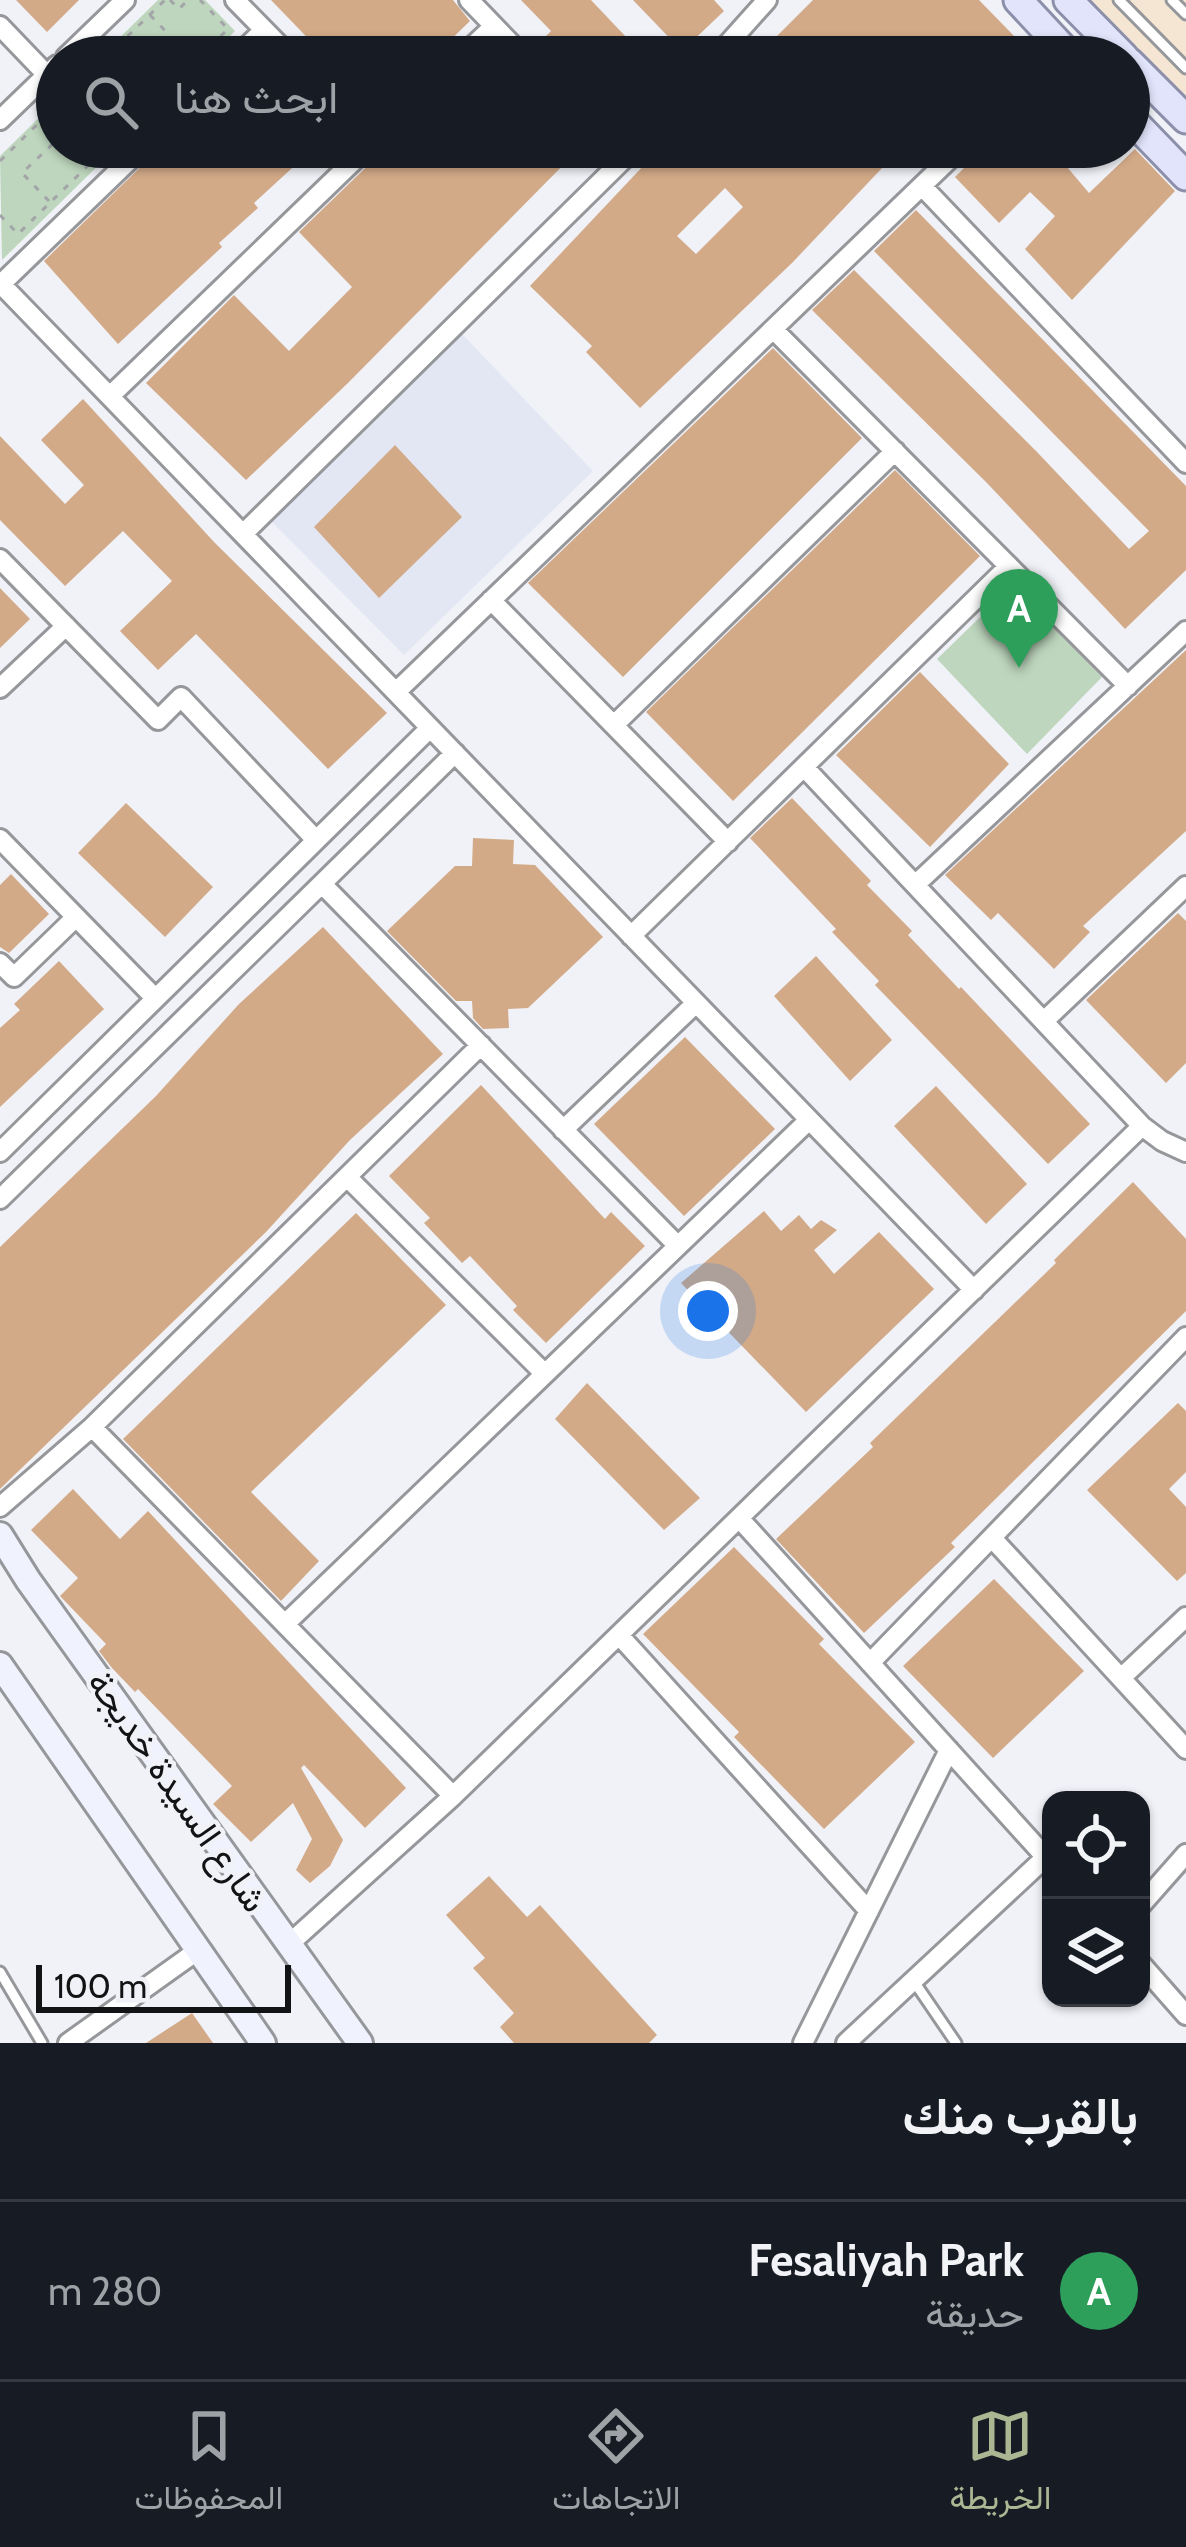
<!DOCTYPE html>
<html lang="ar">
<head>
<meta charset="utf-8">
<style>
	:root { --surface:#171b24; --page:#242831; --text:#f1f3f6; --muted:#9ea1a6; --line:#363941; --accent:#abb693 }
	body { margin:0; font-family:Cabin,Vazirmatn,sans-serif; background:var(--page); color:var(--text); direction:rtl }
	.controls { position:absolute; right:36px; bottom:36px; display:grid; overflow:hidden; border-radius:24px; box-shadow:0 3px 9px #0004 }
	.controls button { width:108px; height:108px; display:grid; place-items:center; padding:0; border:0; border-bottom:3px solid var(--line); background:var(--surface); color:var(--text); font:60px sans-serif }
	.scale { position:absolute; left:36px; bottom:30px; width:255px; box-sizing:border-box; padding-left:12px; border:6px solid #121314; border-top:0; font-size:33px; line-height:42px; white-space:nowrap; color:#121314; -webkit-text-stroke:9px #f0f2f7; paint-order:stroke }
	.you { position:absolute; left:708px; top:1311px; width:42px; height:42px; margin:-30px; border:9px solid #fff; border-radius:50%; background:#1a73e8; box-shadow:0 0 0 18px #1a73e833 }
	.badge { display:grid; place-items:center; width:78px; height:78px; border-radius:50%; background:var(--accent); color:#fff; font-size:39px; font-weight:700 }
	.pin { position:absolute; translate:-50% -99px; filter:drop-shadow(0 3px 6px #0008) }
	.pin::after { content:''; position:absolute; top:63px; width:42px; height:36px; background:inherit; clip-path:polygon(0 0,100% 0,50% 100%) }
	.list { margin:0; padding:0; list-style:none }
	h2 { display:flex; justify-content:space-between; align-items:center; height:156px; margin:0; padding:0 48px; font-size:51px }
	h2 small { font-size:39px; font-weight:400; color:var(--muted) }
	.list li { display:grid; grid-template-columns:78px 1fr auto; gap:36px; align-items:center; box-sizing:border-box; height:180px; padding:0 48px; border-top:3px solid var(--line) }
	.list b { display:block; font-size:45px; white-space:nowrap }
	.list p { margin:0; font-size:39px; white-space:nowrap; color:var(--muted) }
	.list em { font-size:39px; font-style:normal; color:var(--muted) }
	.icon { flex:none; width:66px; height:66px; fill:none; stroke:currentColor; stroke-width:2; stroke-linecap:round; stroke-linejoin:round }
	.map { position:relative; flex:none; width:1186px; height:2043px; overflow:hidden; direction:ltr }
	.search { position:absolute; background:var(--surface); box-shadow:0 3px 9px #0004; left:36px; right:36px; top:36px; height:132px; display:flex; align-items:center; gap:30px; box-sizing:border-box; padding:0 42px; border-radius:66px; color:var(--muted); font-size:45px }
	.sheet { height:336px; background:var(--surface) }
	nav { display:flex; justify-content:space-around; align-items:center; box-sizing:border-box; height:168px; border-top:3px solid var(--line); background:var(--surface); font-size:33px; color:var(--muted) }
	nav a { display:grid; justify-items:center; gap:6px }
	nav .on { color:var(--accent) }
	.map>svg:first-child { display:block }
	.commercial { fill:#f4e6d3 }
	.built { fill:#e2e7f3 }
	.green { fill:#bed6bd }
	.building { fill:#d3aa88; fill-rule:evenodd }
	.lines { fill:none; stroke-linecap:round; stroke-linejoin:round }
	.lane-casing { stroke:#95979b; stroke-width:15 }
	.street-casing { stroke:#95979b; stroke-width:24 }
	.secondary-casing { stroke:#95979b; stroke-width:30 }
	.primary-casing { stroke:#8c8fa9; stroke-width:33 }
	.path { stroke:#a3a5a8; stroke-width:3; stroke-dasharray:6 9; stroke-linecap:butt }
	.lane { stroke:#fff; stroke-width:9 }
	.street { stroke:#fff; stroke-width:18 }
	.secondary { stroke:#f0f2fd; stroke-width:24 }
	.primary { stroke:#e2e4fb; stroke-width:27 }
	.labels { text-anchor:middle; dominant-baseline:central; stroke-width:9; stroke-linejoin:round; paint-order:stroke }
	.street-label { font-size:36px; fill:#121314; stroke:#f0f2f7 }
</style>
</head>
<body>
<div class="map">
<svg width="1186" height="2043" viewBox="0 0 1186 2043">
	<rect width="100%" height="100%" fill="#f0f2f7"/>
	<!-- commercial -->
	<path class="commercial" d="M1068 0H1186V119Z"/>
	<!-- built -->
	<path class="built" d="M461 333 593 471 404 655 271 521Z"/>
	<!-- green -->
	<path class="green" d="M158 0H205L235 31 209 57H100Z
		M57 100V147H117L2 260 0 156Z
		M1013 585 1102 677 1027 754 937 659Z"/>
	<!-- building -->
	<path class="building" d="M16 0H79L47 32Z
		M271 0H453L470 21 433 57H326Z
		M521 0H591L645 57H565L545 37 551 31Z
		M633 0H714L724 11 682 51Z
		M813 0H979L1016 38 997 57H756Z
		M161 147H203L220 165 240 147H315L254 203 258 208 219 243 222 247 118 344 44 261Z
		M387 147H581L348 383 246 480 146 383 234 295 289 351 352 287 299 232Z
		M661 147H754L775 168 797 147H902L792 263 640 408 586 352 592 346 530 286ZM725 188 743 207 696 254 677 236Z
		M985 147H1075L1062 161 1089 193 1135 149 1175 191 1072 300 1025 249 1055 216 1030 192 999 223 955 177Z
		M916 210 1186 486V570L1125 629 987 483 812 310 854 270 1037 452 1129 549 1149 531 874 251Z
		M773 348 862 438 623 677 528 583Z
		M83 399 214 542 387 713 328 769 196 634 158 670 120 631 172 581 123 531 65 586 0 520V436L65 504 84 485 41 440Z
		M395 445 462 517 379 598 314 527Z
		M895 470 980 556 733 801 646 712Z
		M0 588 30 619 0 648Z
		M1186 650V831L1083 926 1090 932 1054 969 998 913 991 920 945 875Z
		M920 672 1009 764 930 847 836 755Z
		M792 798 871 881 867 885 912 931 908 935 959 989 961 987 1090 1124 1048 1164 875 985 879 981 832 932 836 929 750 838Z
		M126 803 213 887 165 937 78 853Z
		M473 838 514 840 513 864 535 865 603 937 528 1008 508 1009 509 1028 483 1029 473 1018 472 1001H456L387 931 455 866H472Z
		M11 874 49 914 9 953 0 947V885Z
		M1178 913 1186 921V1063L1166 1083 1086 1000Z
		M323 927 443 1054 350 1140 266 1232 0 1489V1247L156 1096 239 1004Z
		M816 956 892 1040 850 1081 774 996Z
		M59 961 104 1009 0 1107V1028L20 1010 14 1004Z
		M685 1037 775 1129 684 1216 594 1124Z
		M481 1085 605 1219 611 1212 645 1246 546 1343 513 1310 517 1306 470 1256 462 1263 424 1223 430 1218 389 1176Z
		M936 1086 1027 1184 986 1224 894 1126Z
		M1133 1182 1186 1239V1311L951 1543 955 1547 864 1633 776 1539 873 1447 870 1443 1056 1263 1054 1260Z
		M764 1211 781 1231 799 1215 811 1229 821 1220 837 1230 814 1250 834 1274 879 1232 934 1289 806 1412 681 1283Z
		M356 1213 446 1305 251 1492 319 1561 281 1601 123 1439Z
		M587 1383 700 1498 664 1530 555 1419Z
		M1178 1403 1186 1411V1472L1169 1489 1186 1507V1573L1177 1581 1087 1490Z
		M73 1489 120 1539 148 1511 406 1788 365 1828 304 1765 301 1768 343 1840 330 1866 310 1883 296 1870 312 1839 293 1803 251 1842 213 1804 232 1786 138 1689 135 1692 112 1668 99 1651 106 1644 60 1596 78 1578 31 1530Z
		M734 1547 824 1639 819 1644 915 1742 824 1829 734 1737 739 1732 643 1634Z
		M994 1579 1084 1671 993 1758 903 1666Z
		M489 1876 527 1917 540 1905 657 2035 649 2043H514L500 2027 514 2013 473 1968 485 1958 446 1915Z
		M192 2013 213 2043H146Z"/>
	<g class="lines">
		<!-- lane casing -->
		<g class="lane-casing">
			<path id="lane" d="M1119 0 1186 68
				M1172 0 1186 14
				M0 1972 42 2043
				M913 1980 956 2043"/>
		</g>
		<!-- street casing -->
		<g class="street-casing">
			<path id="street" d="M235 0 291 57
				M469 0 524 57
				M0 26 47 75
				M66 57 125 0
				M236 57 264 30
				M461 57 494 26
				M716 57 767 0
				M0 120 57 65
				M922 186 1186 463
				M0 283 974 1290
				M1 284 143 147
				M773 329 1128 686
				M110 396 368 147
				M243 534 636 147
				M0 559 158 720 181 697 316 840
				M491 600 728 842
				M0 688 66 626
				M396 692 962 147
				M615 724 895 451
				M804 767 1142 1126 1162 1141 1186 1152
				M0 839 155 998
				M322 884 678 1246
				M915 885 1186 631
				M631 936 1009 566
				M0 963 14 977 76 917
				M1044 1021 1186 886
				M563 1130 696 1003
				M0 1152 430 728
				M347 1177 545 1374
				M0 1199 455 753
				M92 1427 453 1796
				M0 1507 92 1427 481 1045
				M739 1518 1051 1863
				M992 1538 1186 1749
				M285 1624 809 1120
				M619 1635 869 1911
				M870 1663 1186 1337
				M1121 1678 1186 1617
				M1141 1905 1186 1854
				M288 1945 453 1796 1142 1126
				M1141 1964 1186 2015
				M68 2043 197 1951
				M803 2043 949 1750
				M846 2043 1046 1857"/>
		</g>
		<!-- secondary casing -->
		<g class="secondary-casing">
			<path id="secondary" d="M0 1535 28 1580 360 2043
				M0 1665 263 2043"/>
		</g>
		<!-- primary casing -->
		<g class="primary-casing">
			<path id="primary" d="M1018 0 1071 57
				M1068 0 1124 57
				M1129 62 1186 119
				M1129 117 1186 176"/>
		</g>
		<!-- path -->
		<path class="path" d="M170 0 179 9 188 0
			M150 15 179 45 167 57
			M106 57 165 0
			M199 57 228 29 200 0
			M82 147 93 158
			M0 161 57 105
			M49 201 22 173 57 140
			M0 215 18 234 107 147"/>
		<!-- lane -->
		<use href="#lane" class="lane"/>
		<!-- street -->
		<use href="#street" class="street"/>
		<!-- secondary -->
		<use href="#secondary" class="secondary"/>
		<!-- primary -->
		<use href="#primary" class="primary"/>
	</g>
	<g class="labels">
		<!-- street labels -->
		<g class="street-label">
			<text transform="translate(178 1791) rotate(55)">شارع السيدة خديجة</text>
		</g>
	</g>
</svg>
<div class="controls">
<button><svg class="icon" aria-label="locate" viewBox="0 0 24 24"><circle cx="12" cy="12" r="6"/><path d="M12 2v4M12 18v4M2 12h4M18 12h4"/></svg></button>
<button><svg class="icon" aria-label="layers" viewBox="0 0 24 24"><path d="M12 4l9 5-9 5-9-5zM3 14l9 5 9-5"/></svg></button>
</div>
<div class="scale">100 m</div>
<div class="you"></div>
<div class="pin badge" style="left:1019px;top:668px;background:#2e9e5b">A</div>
<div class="search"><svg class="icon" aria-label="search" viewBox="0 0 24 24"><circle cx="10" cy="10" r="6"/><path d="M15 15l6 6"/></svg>ابحث هنا</div>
</div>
<section class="sheet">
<h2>بالقرب منك<small></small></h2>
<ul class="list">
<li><span class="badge" style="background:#2e9e5b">A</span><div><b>Fesaliyah Park</b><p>حديقة</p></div><em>280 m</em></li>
</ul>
</section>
<nav>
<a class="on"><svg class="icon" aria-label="map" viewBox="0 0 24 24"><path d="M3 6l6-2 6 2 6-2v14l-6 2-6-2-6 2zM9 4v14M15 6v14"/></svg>الخريطة</a>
<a><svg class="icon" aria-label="directions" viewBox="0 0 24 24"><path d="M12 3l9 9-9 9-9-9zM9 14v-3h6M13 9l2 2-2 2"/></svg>الاتجاهات</a>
<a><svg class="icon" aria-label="saved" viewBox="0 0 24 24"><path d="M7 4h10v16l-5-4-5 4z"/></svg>المحفوظات</a>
</nav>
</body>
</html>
